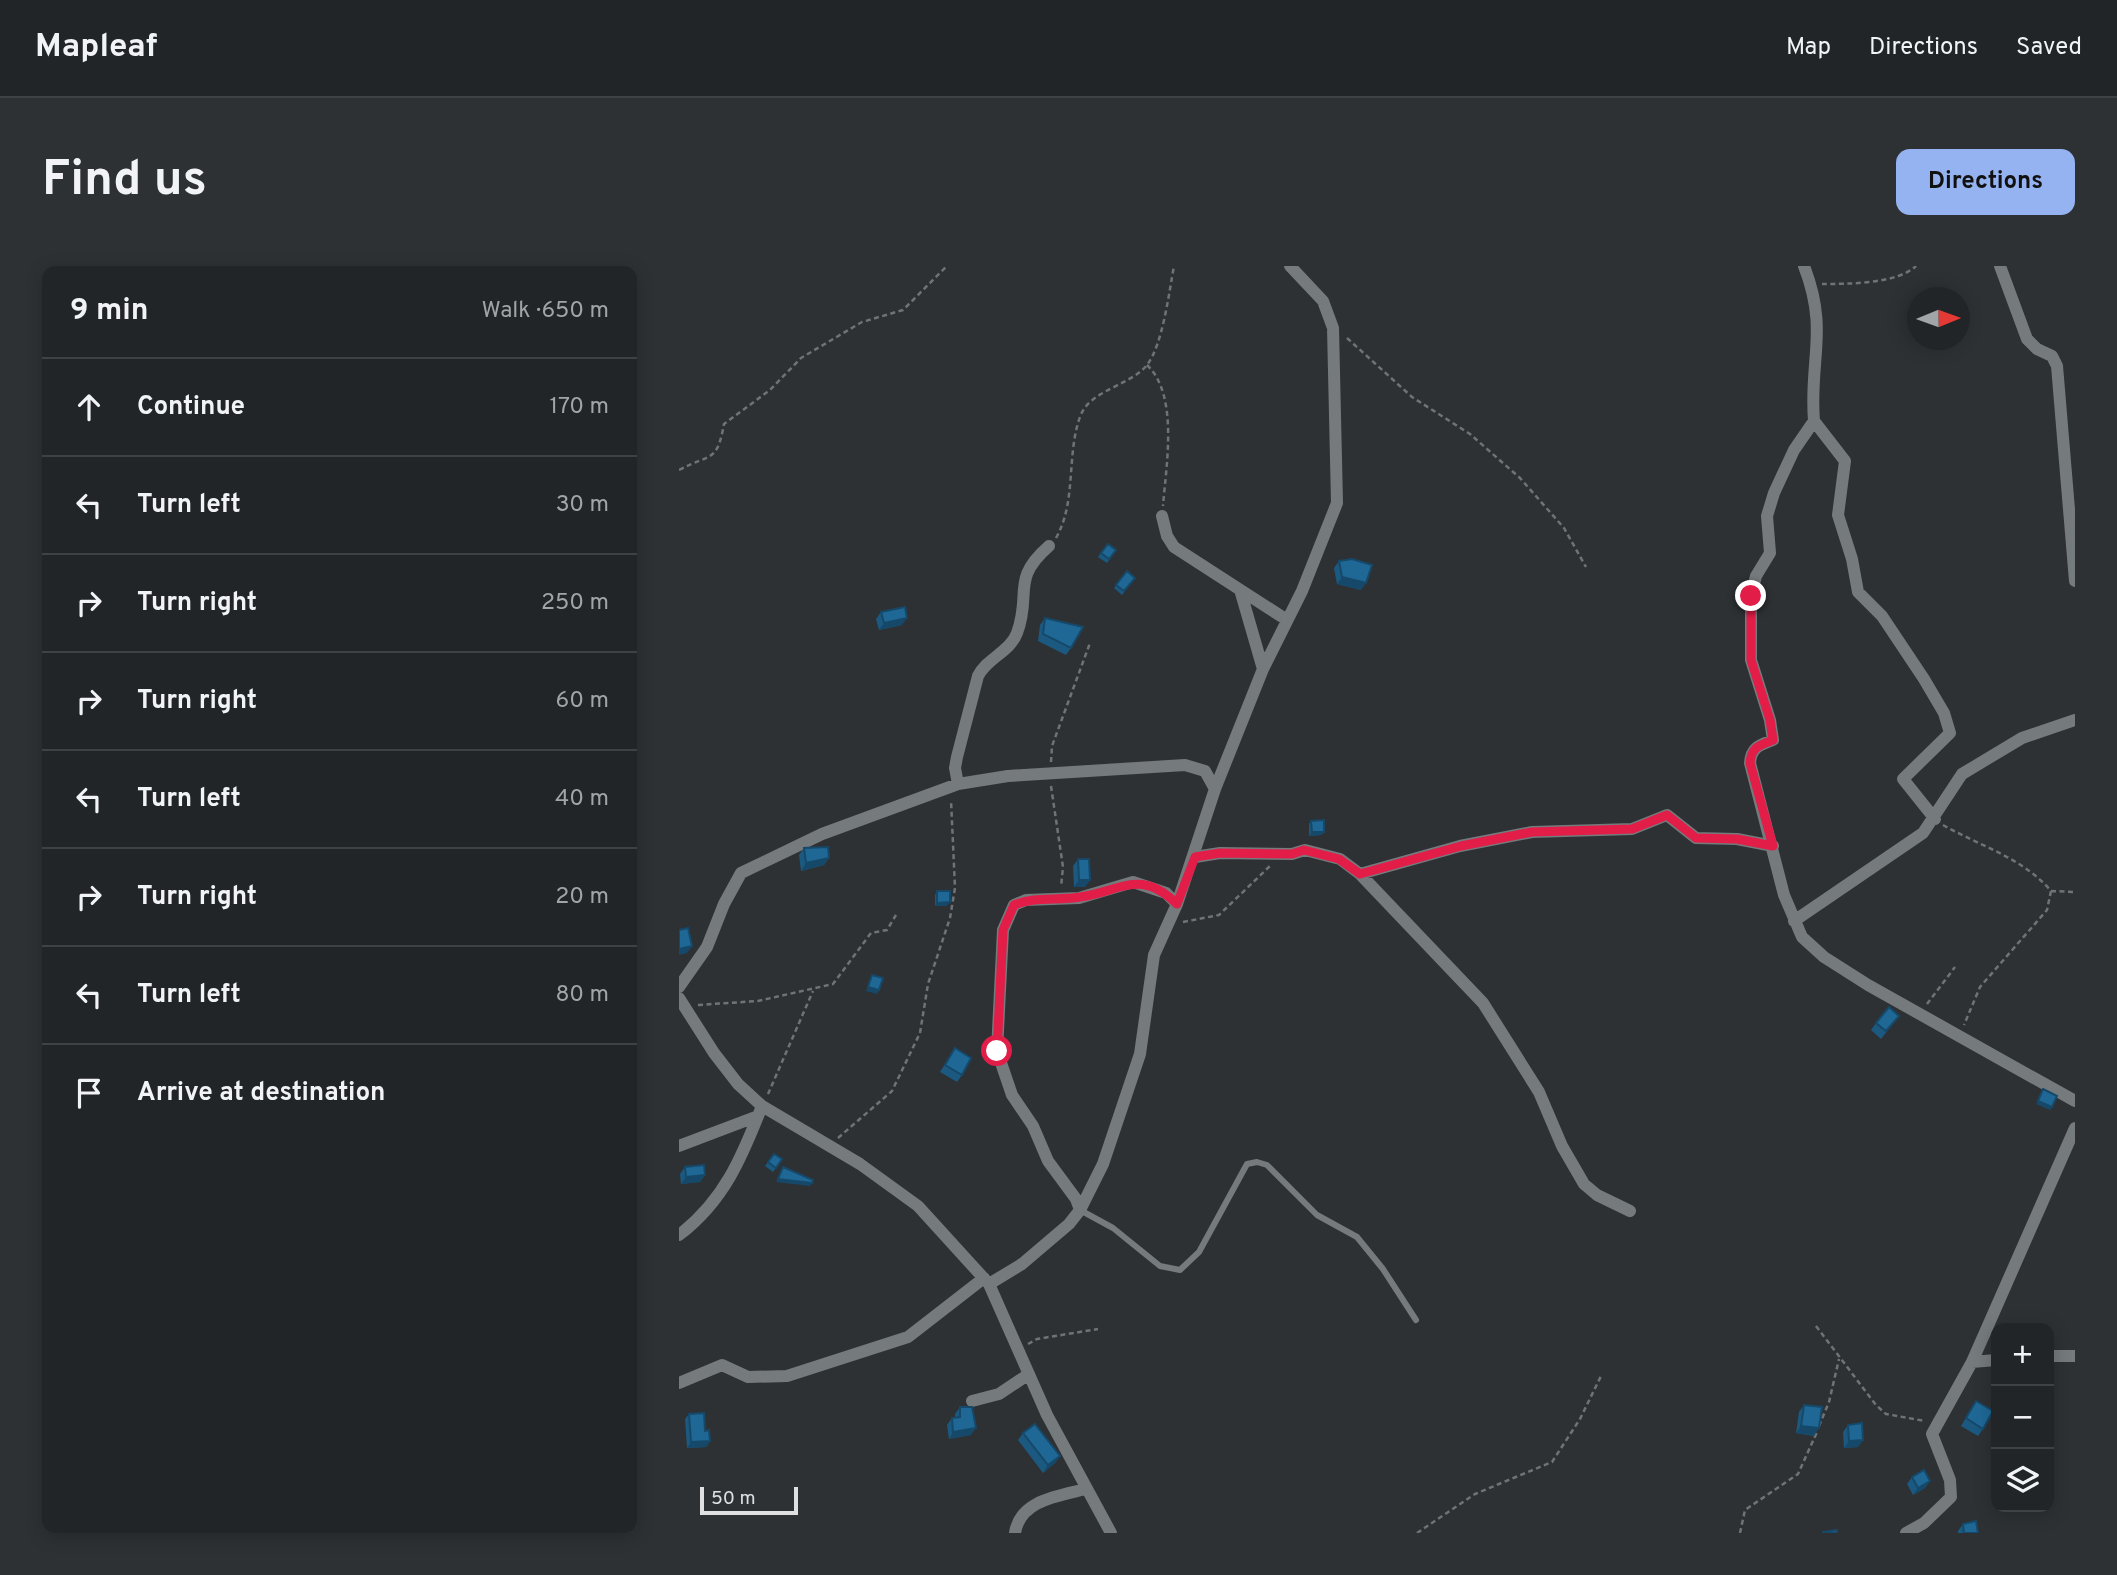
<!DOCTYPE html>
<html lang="en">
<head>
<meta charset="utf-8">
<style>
	:root { --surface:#222527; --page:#2e3133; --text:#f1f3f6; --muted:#a2a5a7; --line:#3f4244; --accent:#95b2f1 }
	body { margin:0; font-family:Overpass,sans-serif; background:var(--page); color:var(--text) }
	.controls { position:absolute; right:21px; bottom:21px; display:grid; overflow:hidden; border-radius:14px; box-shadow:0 4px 18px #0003 }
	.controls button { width:63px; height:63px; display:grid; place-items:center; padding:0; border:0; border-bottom:2px solid var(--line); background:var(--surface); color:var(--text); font:35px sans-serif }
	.compass { position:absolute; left:1228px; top:21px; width:63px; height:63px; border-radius:50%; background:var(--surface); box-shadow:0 4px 18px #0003; rotate:89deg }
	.scale { position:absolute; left:21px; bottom:18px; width:98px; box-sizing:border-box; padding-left:7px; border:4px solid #dee0e2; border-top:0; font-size:19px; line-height:24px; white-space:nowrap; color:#dee0e2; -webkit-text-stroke:5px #2e3134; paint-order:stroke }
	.stop { position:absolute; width:21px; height:21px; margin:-16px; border:5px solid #e11d48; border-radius:50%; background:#fff }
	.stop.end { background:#e11d48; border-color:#fff; box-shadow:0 2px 7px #0008 }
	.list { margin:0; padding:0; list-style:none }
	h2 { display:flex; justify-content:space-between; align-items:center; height:91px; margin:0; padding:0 28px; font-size:30px }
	h2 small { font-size:23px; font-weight:400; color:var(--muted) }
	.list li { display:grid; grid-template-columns:46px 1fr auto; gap:21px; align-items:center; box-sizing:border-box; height:98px; padding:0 28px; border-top:2px solid var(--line) }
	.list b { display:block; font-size:26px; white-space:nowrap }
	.list em { font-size:23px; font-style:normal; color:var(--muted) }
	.icon { flex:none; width:38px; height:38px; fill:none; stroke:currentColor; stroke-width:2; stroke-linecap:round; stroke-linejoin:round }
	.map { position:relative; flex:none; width:1396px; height:1267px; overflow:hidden; border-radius:14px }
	header { display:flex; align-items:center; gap:42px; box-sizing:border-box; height:98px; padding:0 35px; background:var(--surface); border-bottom:2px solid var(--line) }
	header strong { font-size:33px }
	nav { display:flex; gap:38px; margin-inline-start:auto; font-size:24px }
	.intro { display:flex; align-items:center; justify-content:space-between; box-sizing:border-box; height:168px; padding:0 42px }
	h1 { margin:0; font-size:49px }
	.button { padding:18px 32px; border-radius:14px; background:var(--accent); color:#111; font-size:24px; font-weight:700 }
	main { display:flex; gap:42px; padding:0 42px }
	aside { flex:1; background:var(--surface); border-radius:14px; box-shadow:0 4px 18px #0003 }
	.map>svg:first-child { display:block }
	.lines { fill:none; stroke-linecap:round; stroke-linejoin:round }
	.path { stroke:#707376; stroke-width:2.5; stroke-dasharray:5 3.5; stroke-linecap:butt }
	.lane { stroke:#757a7d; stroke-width:6 }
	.street { stroke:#757a7d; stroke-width:12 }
	.wall { fill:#1b5981 }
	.shaded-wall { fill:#164969 }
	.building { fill:#1f6896; stroke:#164969; stroke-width:2 }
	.route { stroke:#e11d48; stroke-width:9 }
</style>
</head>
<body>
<header>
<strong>Mapleaf</strong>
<nav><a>Map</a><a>Directions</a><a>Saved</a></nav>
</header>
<div class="intro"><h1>Find us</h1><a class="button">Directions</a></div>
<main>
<aside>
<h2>9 min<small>Walk · 650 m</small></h2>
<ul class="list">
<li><svg class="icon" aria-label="ahead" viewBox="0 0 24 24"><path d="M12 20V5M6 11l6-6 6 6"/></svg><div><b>Continue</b></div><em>170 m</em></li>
<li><svg class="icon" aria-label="left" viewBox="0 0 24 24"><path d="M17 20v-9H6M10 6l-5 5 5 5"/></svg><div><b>Turn left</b></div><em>30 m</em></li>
<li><svg class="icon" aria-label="right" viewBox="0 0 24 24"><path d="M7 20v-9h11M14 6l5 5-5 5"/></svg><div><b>Turn right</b></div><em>250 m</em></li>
<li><svg class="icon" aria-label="right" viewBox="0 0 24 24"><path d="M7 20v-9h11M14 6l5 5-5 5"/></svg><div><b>Turn right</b></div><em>60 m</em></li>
<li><svg class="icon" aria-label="left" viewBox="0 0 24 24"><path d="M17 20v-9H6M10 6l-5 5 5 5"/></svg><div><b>Turn left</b></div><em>40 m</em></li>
<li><svg class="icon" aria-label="right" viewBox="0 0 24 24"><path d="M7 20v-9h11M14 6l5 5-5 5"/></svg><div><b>Turn right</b></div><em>20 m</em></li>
<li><svg class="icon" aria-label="left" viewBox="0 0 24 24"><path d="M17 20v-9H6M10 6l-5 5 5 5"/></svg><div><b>Turn left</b></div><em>80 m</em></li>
<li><svg class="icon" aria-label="arrive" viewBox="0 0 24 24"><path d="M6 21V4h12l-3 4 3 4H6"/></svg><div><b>Arrive at destination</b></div></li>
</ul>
</aside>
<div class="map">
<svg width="1396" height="1267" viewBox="0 0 1396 1267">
	<rect width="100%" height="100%" fill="#2e3134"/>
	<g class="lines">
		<!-- path -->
		<path class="path" d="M1143 18C1168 18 1218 18 1237 0
			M668 72 733 131 791 168 841 212 885 262 907 301
			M468 99C500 129 487 200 484 240
			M0 204C32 187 38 197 45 158L91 124 122 92 183 56 224 44 268 0
			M377 272C398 235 387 190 401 151 410 124 451 120 468 99 484 78 490 26 495 0
			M372 496 373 480 411 377
			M372 520 384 601 382 621
			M1264 559C1301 580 1344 592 1372 625L1368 644 1301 721 1285 759
			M1372 625 1396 626
			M504 656 540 649 592 599
			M1248 738 1276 701
			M19 739 79 735 154 718 192 667 208 664 217 649
			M89 828 134 725
			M159 872 213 825 241 767 249 718 271 652 276 622 272 534
			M1137 1060 1197 1139 1207 1148 1246 1155
			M349 1078 358 1073 419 1063
			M1140 1160 1150 1136 1160 1093
			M738 1267 796 1228 873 1196 901 1153 923 1108
			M1061 1267 1066 1244 1119 1208 1138 1166"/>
		<!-- lane -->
		<path class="lane" d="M401 944 434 962 481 1000 501 1004 520 986 568 898 578 896 588 899 638 949 678 971 704 1003 737 1054"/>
		<!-- street -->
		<path class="street" d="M1125 0C1150 64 1130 94 1135 155L1166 195 1159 249 1173 293 1179 326 1203 350 1245 413 1265 447 1271 467 1224 513 1256 553
			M1321 0 1348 73 1358 83 1373 90 1378 100 1396 315
			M1135 155 1115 184 1095 227 1088 250 1091 287 1077 310 1072 330V394L1091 454 1094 474C1081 479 1072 481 1071 497L1105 629 1123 671 1145 691 1189 719 1396 835
			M483 250 488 270 495 281 608 354
			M562 327 584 403
			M279 518 276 502 278 491 299 410C308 392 331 386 338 367 353 327 331 314 370 280
			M516 591 541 587 613 588 626 584 661 593 681 608 804 737 860 826 883 880 905 918 918 929 951 945
			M681 608 781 580 853 566 953 563 988 549 1017 572 1058 573 1094 580
			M1115 655 1244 567 1283 508 1343 472 1396 454
			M0 721 28 681 45 638 62 607 143 568 279 518 329 510 506 499 526 505 536 523
			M0 732 35 787 59 818 83 840 181 898 239 940 310 1018 368 1149 432 1267
			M0 880 79 850
			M401 944 397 933 369 895 354 860 333 829 318 785 324 664 335 639 347 634 400 632 454 616 487 627 498 638
			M0 969C45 935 63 891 83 840
			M310 1018 343 998 390 958 401 944 424 898 461 788 475 689 498 638 536 523 584 403 623 325 658 237 654 62 644 35 611 0
			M1370 1090H1396
			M1293 1096 1317 1094
			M0 1117 43 1099 69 1111 108 1110 229 1071 305 1012
			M293 1135 320 1128 350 1108
			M336 1267C341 1234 379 1230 407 1223
			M1227 1267 1245 1257 1272 1231 1271 1214 1253 1168 1293 1096 1396 862"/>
	</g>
	<!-- wall -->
	<path class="wall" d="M429 278 437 284 428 297 419 291Z
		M660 295 682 324 658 318 655 302Z
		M448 305 456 312 443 329 435 322Z
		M202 346 223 359 200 364 197 353Z
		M366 352 392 382 387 389 359 375 361 359Z
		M632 555 645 566 642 569 630 570V558Z
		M125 582 150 592 145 599 122 605 120 589Z
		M399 593 411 614 406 621H395L394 600Z
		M258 625 268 640H256V629Z
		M1220 750 1202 773 1192 764 1197 757Z
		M276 782 283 809 278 816 261 806Z
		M95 888 103 893 94 906 86 900Z
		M6 901 26 909 21 916 2 918 1 908Z
		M1297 1135 1304 1163 1299 1170 1282 1160Z
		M1125 1139 1135 1170 1117 1167 1120 1146Z
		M281 1141 292 1169 270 1173 268 1159 273 1152H276V1148Z
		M10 1148 26 1165 31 1175 27 1181 8 1182 6 1153Z
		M1169 1159 1184 1174 1179 1181 1165 1182 1164 1166Z
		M344 1167 381 1190 376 1197 364 1207 339 1174Z
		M1233 1211 1251 1215 1246 1222 1234 1229 1228 1218Z
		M1284 1258 1299 1267H1279V1265Z"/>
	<!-- shaded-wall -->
	<path class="shaded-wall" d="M663 311 687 317 682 324 658 318Z
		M228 352 223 359 200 364 205 357Z
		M633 566H645L642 569 630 570Z
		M150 592 145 599 122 605 127 597Z
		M400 614H411L406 621H395Z
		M271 636 268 640H256L258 637Z
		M13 680 8 687 0 689V683Z
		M189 721 200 724 198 728 187 725Z
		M1359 835 1373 841 1371 844 1357 838Z
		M26 909 21 916 2 918 7 911Z
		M99 913 133 917 131 920 97 916Z
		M1122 1160 1140 1162 1135 1170 1117 1167Z
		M297 1162 292 1169 270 1173 274 1166Z
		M1184 1174 1179 1181 1165 1182 1170 1175Z
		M31 1175 27 1181 8 1182 12 1176Z
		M381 1190 376 1197 364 1207 369 1199Z
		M1251 1215 1246 1222 1234 1229 1239 1222Z"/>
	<!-- building -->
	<path class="building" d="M429 278 437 284 430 293 422 287Z
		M673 293 693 299 687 317 663 311 660 295Z
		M448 305 456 312 445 325 437 319Z
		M226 341 228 352 205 357 202 346Z
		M366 352 404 361 392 382 364 368Z
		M645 554V566H633L632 555Z
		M149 581 150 592 127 597 125 582Z
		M399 593H410L411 614H400Z
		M258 625H271V636L258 637Z
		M9 662 13 680 0 683V664Z
		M193 709 204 712 200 724 189 721Z
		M1210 741 1220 750 1207 765 1197 757Z
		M276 782 292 792 283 809 266 799Z
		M1364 823 1378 830 1373 841 1359 835Z
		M95 888 103 893 97 902 89 896Z
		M25 899 26 909 7 911 6 901Z
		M104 901 134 914 133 917 99 913Z
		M1297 1135 1314 1145 1304 1163 1287 1152Z
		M1125 1139 1143 1141 1140 1162 1122 1160Z
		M281 1141H293L297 1162 274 1166 273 1152 281 1151Z
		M25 1147 26 1165 30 1164 31 1175 12 1176 10 1148Z
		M1183 1157 1184 1174 1170 1175 1169 1159Z
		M356 1158 381 1190 369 1199 344 1167Z
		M1245 1204 1251 1215 1239 1222 1233 1211Z
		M1297 1255 1299 1267H1285L1284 1258Z
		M1158 1264V1267H1144V1266Z"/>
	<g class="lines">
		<!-- route -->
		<path class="route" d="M318 785 324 664 335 639C357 630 378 635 401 631 443 625 461 602 498 638L516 591 541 587 613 588 625 584 660 593 681 608 782 580 853 566 953 563 988 549 1017 572 1058 573 1094 580 1071 497C1072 481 1081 479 1094 474L1091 454 1072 394V330"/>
	</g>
</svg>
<div class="controls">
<button>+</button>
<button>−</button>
<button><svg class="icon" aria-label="layers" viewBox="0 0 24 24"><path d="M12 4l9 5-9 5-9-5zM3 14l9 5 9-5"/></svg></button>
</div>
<svg class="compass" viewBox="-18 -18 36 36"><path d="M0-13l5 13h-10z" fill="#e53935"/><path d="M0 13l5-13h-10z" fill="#a2a5a7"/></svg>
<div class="scale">50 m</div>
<div class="stop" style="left:318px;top:785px"></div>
<div class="stop end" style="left:1072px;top:330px"></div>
</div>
</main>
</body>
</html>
